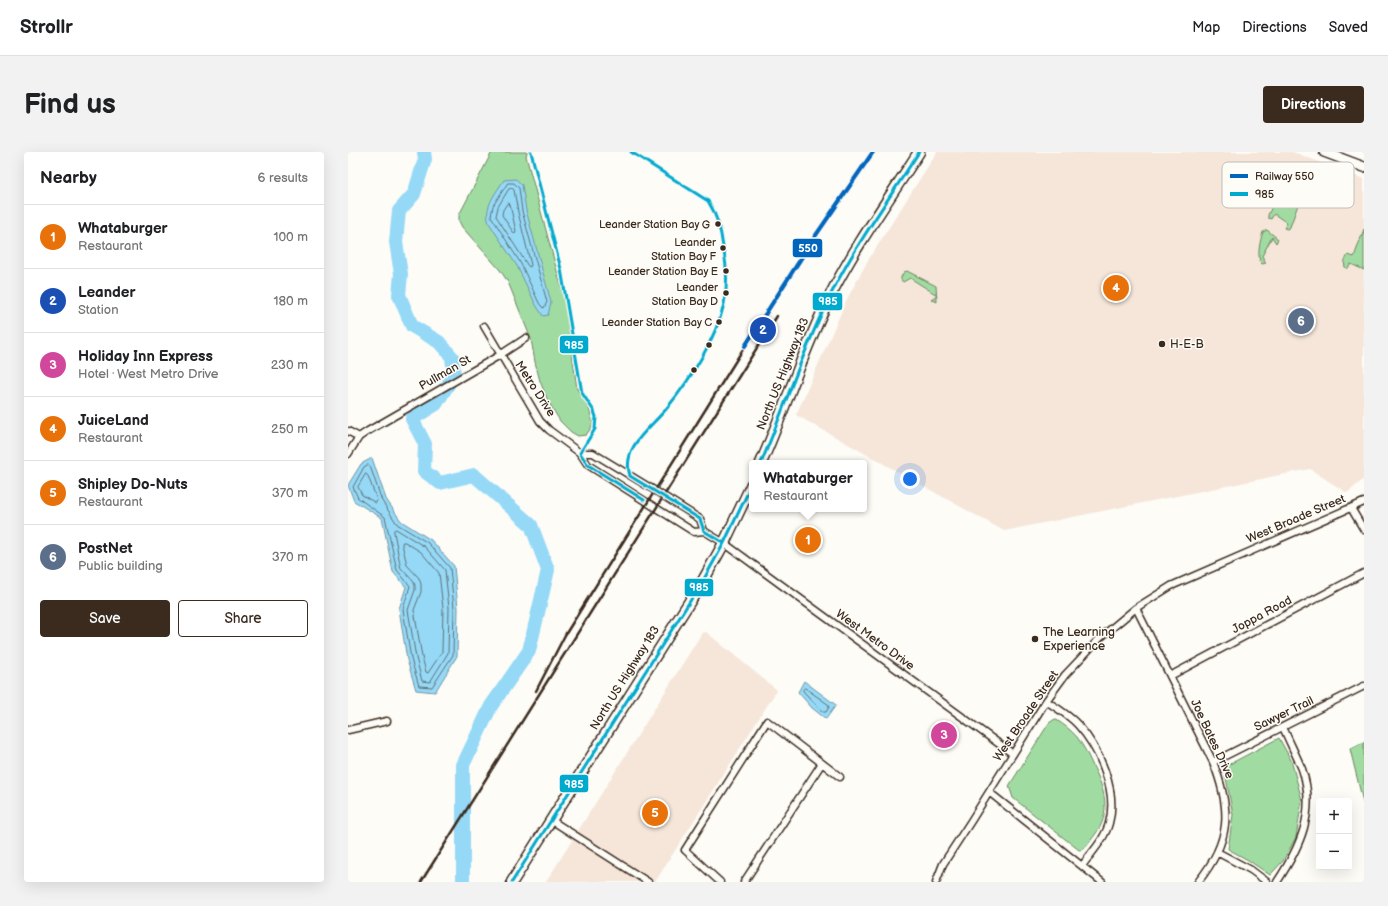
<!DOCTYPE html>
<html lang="en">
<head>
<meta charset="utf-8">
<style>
	:root { --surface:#fff; --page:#f2f2f2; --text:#202124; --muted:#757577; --line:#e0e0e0; --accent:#3b2a1e }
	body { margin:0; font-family:"Balsamiq Sans",sans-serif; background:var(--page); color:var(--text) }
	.controls { position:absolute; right:12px; bottom:12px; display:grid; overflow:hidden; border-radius:4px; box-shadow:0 4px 16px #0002 }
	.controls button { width:36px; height:36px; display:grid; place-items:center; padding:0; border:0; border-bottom:1px solid var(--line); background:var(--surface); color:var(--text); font:20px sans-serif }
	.you { position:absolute; left:562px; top:327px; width:14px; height:14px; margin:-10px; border:3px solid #fff; border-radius:50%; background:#1a73e8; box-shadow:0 0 0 6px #1a73e833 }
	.badge { display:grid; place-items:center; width:26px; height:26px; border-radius:50%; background:var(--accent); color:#fff; font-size:13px; font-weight:700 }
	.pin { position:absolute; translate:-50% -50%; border:2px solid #fff; box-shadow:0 1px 4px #0006 }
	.popup { position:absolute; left:401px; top:308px; width:118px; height:52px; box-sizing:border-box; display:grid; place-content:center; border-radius:4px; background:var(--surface); filter:drop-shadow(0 1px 3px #0005); font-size:13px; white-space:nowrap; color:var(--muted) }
	.popup b { font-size:15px; color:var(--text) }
	.popup::after { content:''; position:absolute; left:50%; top:100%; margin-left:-8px; border:8px solid transparent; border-top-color:var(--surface) }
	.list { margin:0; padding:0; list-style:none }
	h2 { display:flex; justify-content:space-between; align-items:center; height:52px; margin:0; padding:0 16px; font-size:17px }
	h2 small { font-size:13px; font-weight:400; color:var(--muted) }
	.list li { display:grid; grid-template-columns:26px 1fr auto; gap:12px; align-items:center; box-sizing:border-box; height:64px; padding:0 16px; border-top:1px solid var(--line) }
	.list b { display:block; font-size:15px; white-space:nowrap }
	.list p { margin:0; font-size:13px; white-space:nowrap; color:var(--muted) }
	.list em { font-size:13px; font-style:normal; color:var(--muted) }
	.actions { display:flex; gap:8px; padding:12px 16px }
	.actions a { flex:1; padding:9px 0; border:1px solid var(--accent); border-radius:4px; text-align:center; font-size:14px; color:var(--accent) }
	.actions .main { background:var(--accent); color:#fff }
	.map { position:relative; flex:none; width:1016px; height:730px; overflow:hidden; border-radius:4px }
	header { display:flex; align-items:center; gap:24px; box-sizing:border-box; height:56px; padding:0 20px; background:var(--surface); border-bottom:1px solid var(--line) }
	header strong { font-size:19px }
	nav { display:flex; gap:22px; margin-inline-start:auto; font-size:14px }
	.intro { display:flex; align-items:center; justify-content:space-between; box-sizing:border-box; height:96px; padding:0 24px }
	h1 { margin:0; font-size:28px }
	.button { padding:10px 18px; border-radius:4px; background:var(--accent); color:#fff; font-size:14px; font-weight:700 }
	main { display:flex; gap:24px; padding:0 24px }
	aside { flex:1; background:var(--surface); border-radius:4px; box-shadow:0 4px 16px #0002 }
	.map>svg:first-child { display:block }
	.built { fill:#f5e6d9 }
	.green { fill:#a0dca2; stroke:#6e8360 }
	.water { fill:#95d9f7; stroke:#7193a0 }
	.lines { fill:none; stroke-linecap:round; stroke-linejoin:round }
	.shore { stroke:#5f7075; stroke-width:1 }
	.river { stroke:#95d9f7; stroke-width:14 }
	.minor-casing { stroke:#3b2a1e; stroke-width:9 }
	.secondary-casing { stroke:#3b2a1e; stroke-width:12 }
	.primary-casing { stroke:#3b2a1e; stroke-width:13 }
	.minor { stroke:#fdfcf7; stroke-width:6 }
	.secondary { stroke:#fdfcf7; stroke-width:9 }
	.primary { stroke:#fdfcf7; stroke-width:10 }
	.rail { stroke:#3b2a1e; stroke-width:2.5 }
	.bus-1-casing { stroke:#fdfcf7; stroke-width:6 }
	.bus-1 { stroke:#00a9ce; stroke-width:3 }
	.rail-1-casing { stroke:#fdfcf7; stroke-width:7 }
	.rail-1 { stroke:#0065bd; stroke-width:4 }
	.bus-dot { fill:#3b2a1e; stroke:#fdfcf7; stroke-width:1.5 }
	.labels { text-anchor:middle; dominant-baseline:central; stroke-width:3; stroke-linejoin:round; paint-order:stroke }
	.bus-label { font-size:11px; fill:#3b2a1e; stroke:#fdfcf7; text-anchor:end }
	.poi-label { font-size:12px; fill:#3b2a1e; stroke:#fdfcf7; text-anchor:start }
	.street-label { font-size:12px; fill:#3b2a1e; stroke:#fdfcf7 }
	.key { fill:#fdfcf7; stroke:#c3bdb6; stroke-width:1 }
	.key-label { font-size:11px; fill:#3b2a1e }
	.line-badge { stroke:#fdfcf7; stroke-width:1.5 }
	.badge-label { font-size:11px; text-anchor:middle; font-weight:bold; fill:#fff }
</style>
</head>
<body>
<header>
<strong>Strollr</strong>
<nav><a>Map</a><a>Directions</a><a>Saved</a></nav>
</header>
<div class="intro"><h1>Find us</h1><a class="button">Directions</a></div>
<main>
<aside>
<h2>Nearby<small>6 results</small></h2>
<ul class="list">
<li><span class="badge" style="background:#e8710a">1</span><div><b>Whataburger</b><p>Restaurant</p></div><em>100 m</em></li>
<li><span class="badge" style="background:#1a4fb4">2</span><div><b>Leander</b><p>Station</p></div><em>180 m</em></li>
<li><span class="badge" style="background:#d1479c">3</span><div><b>Holiday Inn Express</b><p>Hotel · West Metro Drive</p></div><em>230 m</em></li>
<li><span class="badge" style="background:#e8710a">4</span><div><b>JuiceLand</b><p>Restaurant</p></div><em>250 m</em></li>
<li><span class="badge" style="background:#e8710a">5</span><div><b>Shipley Do-Nuts</b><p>Restaurant</p></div><em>370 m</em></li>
<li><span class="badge" style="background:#5c6f8a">6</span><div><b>PostNet</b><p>Public building</p></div><em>370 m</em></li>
</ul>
<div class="actions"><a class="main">Save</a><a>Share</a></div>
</aside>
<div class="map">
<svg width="1016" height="730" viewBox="0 0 1016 730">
	<rect width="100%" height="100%" fill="#fdfcf7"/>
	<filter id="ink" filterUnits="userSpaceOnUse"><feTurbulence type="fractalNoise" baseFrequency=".025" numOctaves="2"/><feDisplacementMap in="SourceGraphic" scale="8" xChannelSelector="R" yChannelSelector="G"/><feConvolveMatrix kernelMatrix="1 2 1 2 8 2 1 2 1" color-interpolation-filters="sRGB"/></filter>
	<g filter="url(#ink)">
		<!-- built -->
		<path class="built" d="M589 0H945L1016 27V327L999 341 962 317 656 379 448 263 499 147 519 110Z
			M358 480 429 538 307 730H198L354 481Z"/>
		<!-- green -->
		<path class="green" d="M144 0H179L178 4 216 145 229 237 241 257 245 271 243 276 238 283 230 284 223 280 212 269 200 249 192 229 187 210 183 187 160 130 152 118 114 75 111 69V63Z
			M939 29 953 35 955 39 942 75 939 77 936 76 939 71 926 62 923 67 920 66V63L935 31Z
			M1016 77V118L1003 112 999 117 997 115 996 110 1000 103 1006 105Z
			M919 78 930 87 928 91 924 85 914 104 918 111 914 112C908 105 912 89 915 80Z
			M559 119 588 134 589 150 583 147 589 143 562 126 555 130 553 128V125L556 120Z
			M707 567C715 572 723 578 729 585 735 593 740 603 744 612 756 635 765 661 746 684 742 689 738 698 731 698L665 646 661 634 701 571Z
			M931 586 943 608 954 648 948 685 935 709 922 723 900 708 880 697 885 663 876 615Z
			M1016 590V654L1002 597Z"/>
		<!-- water -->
		<path class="water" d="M168 27 174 33 178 58 203 150 200 163 195 164 188 153 169 114 141 71C135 56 148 40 156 28Z
			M24 306 38 347 53 369 83 388 106 414 110 456 109 504 87 540 68 538 59 508 51 457 58 435 45 420 34 366 6 349 0 333 13 312Z
			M456 529 488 553 478 567 464 556 450 540Z"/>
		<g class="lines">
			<!-- shore -->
			<path class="shore" d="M160 31H166L171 36 174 59 199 150 196 156 194 155 191 151 173 112 143 64 145 54Z
				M161 37 164 36 166 38 170 60 183 113 182 115 180 114 148 64 150 55Z
				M160 51 162 53 168 79 167 81 165 80 154 63 155 58Z
				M20 313 22 314 34 349 49 372 80 391 102 416 106 456 105 503 84 535 71 534 63 507 55 457 62 434 49 418 37 365 10 346 5 335 16 315Z
				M18 322 20 324 29 348 28 351 14 343 10 335Z
				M46 378 48 377 77 395 97 418 101 456 100 501 82 530 74 529 68 506 60 458 67 438V433L65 429 53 416Z
				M55 390H57L73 400 91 421 95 456 94 500 80 521 78 520 74 505 66 458 73 440V432L71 426 59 413 54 392Z
				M457 536 481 553V555L478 560H475L456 540 455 538Z"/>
			<!-- river -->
			<path class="river" d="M76 0 77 7 66 42 51 59 48 90 53 122 51 143 64 174 91 190 104 205 106 223 88 252 64 267 77 292 76 319 92 331 126 323 183 373 200 418 181 499 143 554 115 613V730"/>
			<!-- minor casing -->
			<g class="minor-casing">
				<path id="minor" d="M136 174 192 269 201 278 232 301 240 313 346 380 356 379 376 391 665 602
					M0 279 11 285
					M232 301H245L306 338 352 367 356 379
					M0 302 11 285 20 279 152 203 178 186
					M1003 356 1016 378
					M788 456 865 610C884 658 883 689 850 730
					M822 524 1016 421
					M698 549C709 556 721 563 730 573 751 596 770 639 761 671 757 687 743 701 734 714
					M0 578 39 569
					M865 610 1016 534
					M641 640 754 730
					M203 668 300 730
					M869 700 903 718 919 730
					M372 730 337 698 419 569 492 625
					M396 730 474 611
					M588 730 595 712 623 669 698 549 717 523 752 486 788 456 823 434 1016 350
					M929 730C952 695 969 660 954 617 948 603 941 589 935 575"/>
			</g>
			<!-- secondary casing -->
			<g class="secondary-casing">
				<path id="secondary" d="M976 0 1016 15"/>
			</g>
			<!-- primary casing -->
			<g class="primary-casing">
				<path id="primary" d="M413 311C438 255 455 197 483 142 508 93 541 47 571 0
					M164 730 356 427 376 391 404 332"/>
			</g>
			<!-- minor -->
			<use href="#minor" class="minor"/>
			<!-- secondary -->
			<use href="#secondary" class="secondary"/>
			<!-- primary -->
			<use href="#primary" class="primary"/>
			<!-- rail -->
			<path class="rail" d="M188 539 217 483 397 194
				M73 730 429 164"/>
			<!-- bus-1 casing -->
			<g class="bus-1-casing">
				<path id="bus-1" d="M183 0 213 117 234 241 246 259 248 265 247 277 232 301 240 313 296 348
					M283 0 360 49C369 63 373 78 375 95 379 114 380 133 376 152 368 187 342 228 319 256 303 276 273 294 282 324L352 367 356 379 376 391
					M413 311C437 255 455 197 483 142 508 92 541 47 571 0
					M164 730 356 427 376 391 404 332"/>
			</g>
			<!-- bus-1 -->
			<use href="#bus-1" class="bus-1"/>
			<!-- rail-1 casing -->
			<g class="rail-1-casing">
				<path id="rail-1" d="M397 194 466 86 525 0"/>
			</g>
			<!-- rail-1 -->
			<use href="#rail-1" class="rail-1"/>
		</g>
	</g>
	<!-- markers -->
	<g class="bus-dot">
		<circle cx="370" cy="72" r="3.5"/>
		<circle cx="375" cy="96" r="3.5"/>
		<circle cx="378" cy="119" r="3.5"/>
		<circle cx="378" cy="141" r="3.5"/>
		<circle cx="371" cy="170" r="3.5"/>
		<circle cx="814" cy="192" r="4"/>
		<circle cx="361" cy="193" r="3.5"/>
		<circle cx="346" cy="218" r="3.5"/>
		<circle cx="687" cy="487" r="4"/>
	</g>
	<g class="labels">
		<!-- bus labels -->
		<g class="bus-label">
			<text x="362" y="72">Leander Station Bay G</text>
			<text x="368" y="90">Leander<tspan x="368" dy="14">Station Bay F</tspan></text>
			<text x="370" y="119">Leander Station Bay E</text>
			<text x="370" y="135">Leander<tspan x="370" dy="14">Station Bay D</tspan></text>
			<text x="364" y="170">Leander Station Bay C</text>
		</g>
		<!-- poi labels -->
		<g class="poi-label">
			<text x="822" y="192">H-E-B</text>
			<text x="695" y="480">The Learning<tspan x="695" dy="14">Experience</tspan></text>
		</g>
		<!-- street labels -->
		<g class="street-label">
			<text transform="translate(97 221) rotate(-30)">Pullman St</text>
			<text transform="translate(435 222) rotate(-68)">North US Highway 183</text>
			<text transform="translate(187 237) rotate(57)">Metro Drive</text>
			<text transform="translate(948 367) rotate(-23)">West Broade Street</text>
			<text transform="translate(914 463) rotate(-28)">Joppa Road</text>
			<text transform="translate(527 488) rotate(36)">West Metro Drive</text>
			<text transform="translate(277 526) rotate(-58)">North US Highway 183</text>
			<text transform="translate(936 562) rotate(-26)">Sawyer Trail</text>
			<text transform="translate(678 564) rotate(-56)">West Broade Street</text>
			<text transform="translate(864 587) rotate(65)">Joe Bates Drive</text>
		</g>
	</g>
	<!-- legend -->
	<rect x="874" y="10" width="132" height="46" rx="6" class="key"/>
	<rect x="882" y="22" width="18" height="4" fill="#0065bd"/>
	<rect x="882" y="40" width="18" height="4" fill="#00a9ce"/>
	<g class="key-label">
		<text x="907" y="28">Railway 550</text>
		<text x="907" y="46">985</text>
	</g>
	<g class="line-badge">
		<rect x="444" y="86" width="31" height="20" rx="4" fill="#0065bd"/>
		<rect x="464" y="140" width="31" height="19" rx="4" fill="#00a9ce"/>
		<rect x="211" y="183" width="30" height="19" rx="4" fill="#00a9ce"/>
		<rect x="336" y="426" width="30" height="19" rx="4" fill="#00a9ce"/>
		<rect x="211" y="622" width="30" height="19" rx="4" fill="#00a9ce"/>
	</g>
	<g class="badge-label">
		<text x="460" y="100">550</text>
		<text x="480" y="153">985</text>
		<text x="226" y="197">985</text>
		<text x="351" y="439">985</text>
		<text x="226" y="636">985</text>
	</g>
</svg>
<div class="controls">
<button>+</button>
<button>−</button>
</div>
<div class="you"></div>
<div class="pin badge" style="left:460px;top:388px;background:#e8710a">1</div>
<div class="popup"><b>Whataburger</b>Restaurant</div>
<div class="pin badge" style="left:415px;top:178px;background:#1a4fb4">2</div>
<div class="pin badge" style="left:596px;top:583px;background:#d1479c">3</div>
<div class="pin badge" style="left:768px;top:136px;background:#e8710a">4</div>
<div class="pin badge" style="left:307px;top:661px;background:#e8710a">5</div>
<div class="pin badge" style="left:953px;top:169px;background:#5c6f8a">6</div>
</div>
</main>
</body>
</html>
